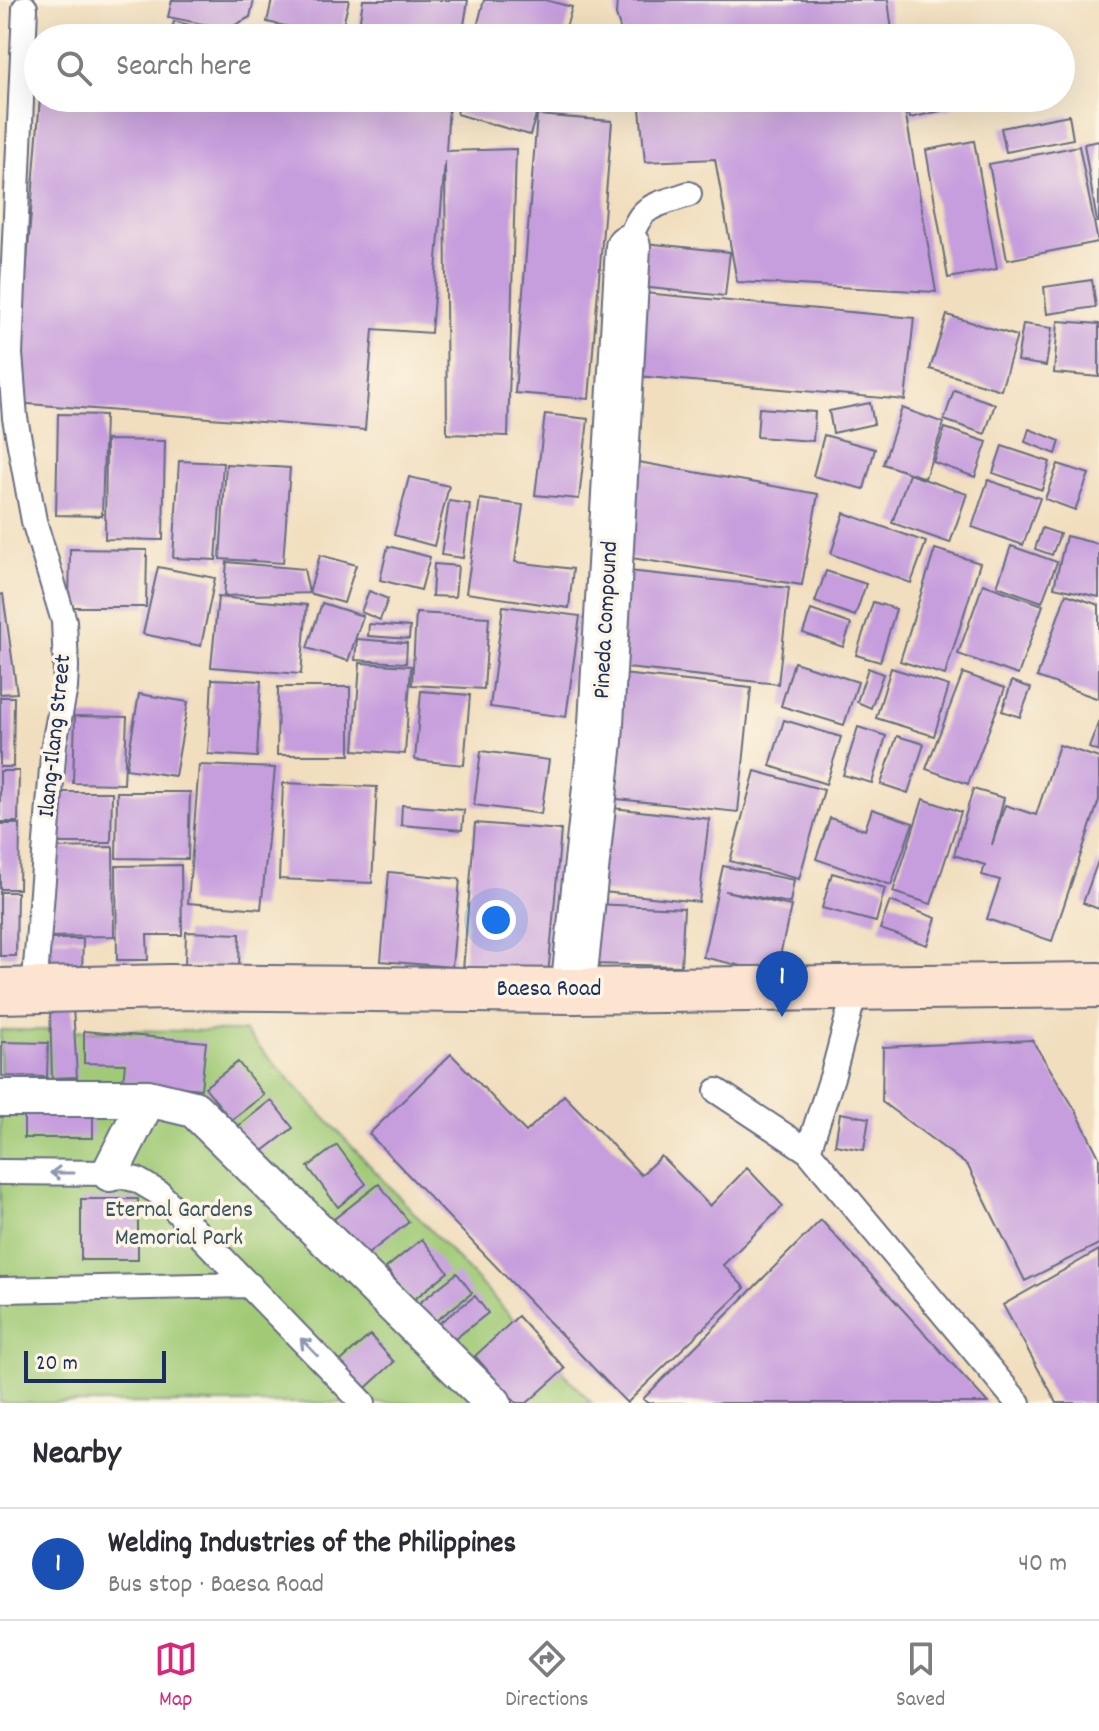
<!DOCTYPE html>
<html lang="en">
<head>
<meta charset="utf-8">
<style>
	:root { --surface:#fff; --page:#f2f2f3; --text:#2b2b33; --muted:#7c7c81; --line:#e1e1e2; --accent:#db2777 }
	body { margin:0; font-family:Dekko,sans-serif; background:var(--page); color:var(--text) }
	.scale { position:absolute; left:24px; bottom:20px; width:142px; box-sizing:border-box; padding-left:8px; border:4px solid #1b2f5e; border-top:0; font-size:22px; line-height:28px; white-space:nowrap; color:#1b2f5e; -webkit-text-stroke:6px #fcf5e5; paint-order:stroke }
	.you { position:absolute; left:496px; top:920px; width:28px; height:28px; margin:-20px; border:6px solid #fff; border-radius:50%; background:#1a73e8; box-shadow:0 0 0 12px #1a73e833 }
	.badge { display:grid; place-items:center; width:52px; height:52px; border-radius:50%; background:var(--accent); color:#fff; font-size:26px; font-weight:700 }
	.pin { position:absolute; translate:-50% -66px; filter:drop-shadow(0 2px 4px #0008) }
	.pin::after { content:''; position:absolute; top:42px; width:28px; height:24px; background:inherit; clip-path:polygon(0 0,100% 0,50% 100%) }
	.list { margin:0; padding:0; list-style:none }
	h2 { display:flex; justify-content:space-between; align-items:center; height:104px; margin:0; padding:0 32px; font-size:34px }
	h2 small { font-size:26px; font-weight:400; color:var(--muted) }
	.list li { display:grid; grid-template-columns:52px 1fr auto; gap:24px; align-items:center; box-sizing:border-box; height:112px; padding:0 32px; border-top:2px solid var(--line) }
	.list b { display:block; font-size:30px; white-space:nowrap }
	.list p { margin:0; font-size:26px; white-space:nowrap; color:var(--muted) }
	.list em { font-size:26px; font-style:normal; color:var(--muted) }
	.icon { flex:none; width:44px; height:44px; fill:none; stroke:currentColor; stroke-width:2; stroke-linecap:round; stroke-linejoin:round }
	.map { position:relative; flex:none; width:1099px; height:1403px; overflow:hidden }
	.search { position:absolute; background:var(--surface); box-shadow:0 8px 32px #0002; left:24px; right:24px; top:24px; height:88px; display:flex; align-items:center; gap:20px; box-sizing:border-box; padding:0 28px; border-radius:44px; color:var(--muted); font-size:30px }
	.sheet { height:216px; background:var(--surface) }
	nav { display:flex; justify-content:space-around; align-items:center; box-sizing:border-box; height:112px; border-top:2px solid var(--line); background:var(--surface); font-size:22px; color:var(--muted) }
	nav a { display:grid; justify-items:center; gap:4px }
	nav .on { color:var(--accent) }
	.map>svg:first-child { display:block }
	.green { fill:#a0ca76; stroke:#5e7c6a; stroke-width:2 }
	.building { fill:#c69ddd }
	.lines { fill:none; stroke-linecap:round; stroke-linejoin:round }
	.service-casing { stroke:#666c80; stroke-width:28 }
	.pedestrian-casing { stroke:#666c80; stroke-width:40 }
	.minor-casing { stroke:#666c80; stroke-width:48 }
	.secondary-casing { stroke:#666c80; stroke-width:48 }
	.service { stroke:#fff; stroke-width:24 }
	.pedestrian { stroke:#fff; stroke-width:36 }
	.minor { stroke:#fff; stroke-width:44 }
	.secondary { stroke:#fde4d1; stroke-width:44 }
	.oneway { stroke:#8d97ae }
	.labels { text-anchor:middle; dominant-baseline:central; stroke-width:7; stroke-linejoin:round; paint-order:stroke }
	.street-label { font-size:24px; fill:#1b2f5e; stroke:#fcf5e5 }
	.park-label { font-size:24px; fill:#3c5664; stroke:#fcf5e5 }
</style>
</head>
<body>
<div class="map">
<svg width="1099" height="1403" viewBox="0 0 1099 1403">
	<rect width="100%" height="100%" fill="#fcf5e5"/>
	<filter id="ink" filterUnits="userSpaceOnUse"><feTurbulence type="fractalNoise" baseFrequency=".0125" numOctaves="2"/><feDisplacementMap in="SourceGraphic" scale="16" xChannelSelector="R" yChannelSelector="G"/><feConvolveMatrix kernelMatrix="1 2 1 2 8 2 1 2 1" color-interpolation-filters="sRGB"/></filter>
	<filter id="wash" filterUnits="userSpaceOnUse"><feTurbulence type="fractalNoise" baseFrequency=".006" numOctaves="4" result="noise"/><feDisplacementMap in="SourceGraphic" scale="32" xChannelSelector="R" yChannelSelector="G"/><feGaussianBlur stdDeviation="1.8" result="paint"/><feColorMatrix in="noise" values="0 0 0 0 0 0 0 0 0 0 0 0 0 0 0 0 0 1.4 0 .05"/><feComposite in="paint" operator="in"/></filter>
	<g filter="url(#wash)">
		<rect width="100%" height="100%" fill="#f1debe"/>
		<!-- green -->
		<path class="green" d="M0 1030 244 1031 592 1403H0Z"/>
		<g id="blocks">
			<!-- building -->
			<path class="building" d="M172 0H254L250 17 228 29 168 17Z
				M272 0H349L340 38 267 22Z
				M363 0H468L462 38H357Z
				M484 0H545L572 7 563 38H474Z
				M617 0H888L893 38H623L616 15Z
				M174 21 229 35 228 38H170Z
				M233 28 272 35V38H231Z
				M40 98H339L449 106 446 151 516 149 508 436 447 434 445 161 431 333 373 329 365 430 16 403Z
				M461 98H541L530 135 457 114Z
				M639 98H903L936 292 737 282 715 159 645 162Z
				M905 98H950L953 108 910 118Z
				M537 115 612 121 589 399 515 393Z
				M1069 115 1073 139 1006 152 1001 128Z
				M974 141 997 269 948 278 926 150Z
				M1099 141V222H1097L1084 144Z
				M1079 146 1098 242 1007 260 989 164Z
				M645 243 730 252 725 296 641 287Z
				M1092 280 1096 307 1047 314 1044 287Z
				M644 293 914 318 905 400 637 376Z
				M947 315 1017 336 1001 390 930 369Z
				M1058 321 1099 324V377L1054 373Z
				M1023 324 1052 328 1046 366 1017 361Z
				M954 390 995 404 985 434 944 420Z
				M870 403 874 424 833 433 829 411Z
				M759 408 815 412 813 441 757 437Z
				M902 408 944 423 925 478 883 464Z
				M58 414 105 415 102 516 56 515Z
				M545 414 588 419 579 499 535 495Z
				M945 428 987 442 975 477 933 462Z
				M1029 429 1060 441 1056 454 1025 442Z
				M824 435 875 449 864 489 813 476Z
				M106 440 165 441 163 540 105 539Z
				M1002 446 1050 462 1042 490 993 473Z
				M627 460 818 494 802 585 625 557Z
				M179 461 223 463 216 560 173 558Z
				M226 464 290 468 283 563 220 559Z
				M1058 464 1089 474 1075 510 1045 499Z
				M909 474 967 494 950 543 892 523Z
				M409 477 449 486 434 546 394 535Z
				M988 480 1040 498 1023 545 972 527Z
				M480 499 523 505 515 562 573 569 569 608 466 593Z
				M449 501 470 504 463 558 441 555Z
				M844 513 926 542 911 583 831 554Z
				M1042 528 1060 534 1052 555 1035 549Z
				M1066 536 1099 544V597L1054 587Z
				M388 546 430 557 421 590 380 580Z
				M1011 546 1057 562 1042 602 997 586Z
				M70 549 147 550 146 607H69Z
				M935 549 980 563 945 675 900 661Z
				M320 555 356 565 344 603 309 593Z
				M227 562 304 569 309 593 224 596Z
				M434 564 458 566 455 597 432 596Z
				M158 567 215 578 201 646 143 634Z
				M628 571 789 588 778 684 618 667Z
				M826 571 866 584 855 616 815 602Z
				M983 584 1043 605 1018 675 958 654Z
				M369 591 388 599 380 620 361 612Z
				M3 594 17 693 0 694V595Z
				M1066 594 1099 605V699L1037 677Z
				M218 597 307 605 301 674 211 667Z
				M873 602 896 609 880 662 856 655Z
				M322 603 363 616 348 661 307 648Z
				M503 606 580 616 566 717 490 707Z
				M811 610 851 624 843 647 803 633Z
				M416 613 489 617 484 689 412 685Z
				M369 624 410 627 409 639 368 636Z
				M357 639 407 643 406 663 355 660Z
				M794 662 858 682 844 725 781 706Z
				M360 663 411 666 405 754 354 750Z
				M868 668 883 674 871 708 857 702Z
				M891 668 949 686 934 736 876 718Z
				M963 673 1005 688 968 784 926 769Z
				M622 674 751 688 738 812 608 798Z
				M212 679 261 681 257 757 208 754Z
				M1012 681 1031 688 1020 717 1002 711Z
				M278 687H350V755H277Z
				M421 691 470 695 464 765 415 760Z
				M139 694 188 702 175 776 126 769Z
				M0 697H14L13 767H0Z
				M75 716 127 717 124 784 73 783Z
				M784 720 841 737 826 784 770 766Z
				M1099 721V752L1089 748Z
				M858 727 886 736 872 783 843 775Z
				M897 736 924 744 908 793 881 784Z
				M1059 745 1099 758V800L1052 941 987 919 1000 880 982 875 985 865 954 855 973 789 1004 798 992 845 1005 805 1036 815Z
				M481 751 549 760 541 814 474 805Z
				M199 765 275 768 261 909 188 903Z
				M0 771H19L18 822H0Z
				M755 771 824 790 799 879 730 861Z
				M283 783 377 787 372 883 279 879Z
				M57 792H112L111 843H56Z
				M117 792H190L188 859 116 858Z
				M923 799 961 812 931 904 893 892Z
				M402 805 464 810 462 830 401 825Z
				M604 807 709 819 699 902 594 891Z
				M872 809 913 823 891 885 816 859 830 818 865 830Z
				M475 823 561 830 548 976 463 970Z
				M0 824H20L19 889H0Z
				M113 847 114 936 48 937V848Z
				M1099 858V909L1083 903Z
				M181 865 182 935H147L148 960H117L116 866Z
				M723 866 794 880 790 903 725 891 791 906 776 974 703 957Z
				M389 872 460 879 452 967 381 961Z
				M832 873 885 888 876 922 822 908Z
				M0 892H17L16 956H0Z
				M890 901 936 918 927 945 880 929Z
				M592 904 684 908 681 966 591 964Z
				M186 932 240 934 239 967 185 966Z
				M40 939H83L82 973 39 972Z
				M73 1007 77 1077 52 1078 50 1008Z
				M84 1031 206 1042 201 1089 123 1081 125 1064 84 1063Z
				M1032 1040 1076 1111 1099 1157V1244L1025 1281 968 1166 882 1102 883 1047Z
				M2 1042 48 1043 47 1077 2 1076Z
				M451 1054 526 1132 564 1095 641 1175 661 1156 710 1206 747 1168 783 1206 723 1265 745 1288 627 1403 369 1134Z
				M238 1062 264 1095 231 1120 205 1087Z
				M271 1100 293 1128 259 1154 237 1127Z
				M24 1104 93 1105V1138H24Z
				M840 1113 869 1118 864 1150 835 1145Z
				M337 1145 366 1184 338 1207 308 1167Z
				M379 1184 409 1222 364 1257 334 1219Z
				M81 1199H138V1260H81Z
				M821 1220 988 1403H647L643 1399Z
				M422 1239 448 1272 412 1301 386 1268Z
				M1099 1250V1403H1057L1003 1305Z
				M457 1273 472 1293 433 1323 418 1304Z
				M475 1296 488 1313 451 1342 438 1324Z
				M518 1316 565 1369 527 1403H516L475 1356Z
				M370 1335 394 1362 357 1396 333 1368Z"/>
		</g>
	</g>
	<g filter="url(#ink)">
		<use href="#blocks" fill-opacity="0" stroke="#666c80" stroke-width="2"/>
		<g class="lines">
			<!-- service casing -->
			<g class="service-casing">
				<path id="service" d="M25 8 10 354 15 418 34 521 64 621 66 667 65 688 54 744 34 991
					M628 247C639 205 650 207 689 194
					M717 1091 808 1151 1018 1403
					M808 1151 833 1074 856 987
					M0 1172 110 1173 137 1180 159 1193 363 1403
					M0 1290 250 1285"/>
			</g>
			<!-- pedestrian casing -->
			<g class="pedestrian-casing">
				<path id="pedestrian" d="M0 1098H148L194 1109 493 1403
					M110 1173 148 1098"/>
			</g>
			<!-- minor casing -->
			<g class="minor-casing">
				<path id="minor" d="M573 991 600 741 628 247"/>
			</g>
			<!-- secondary casing -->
			<g class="secondary-casing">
				<path id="secondary" d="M0 991 169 987 573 991 1099 985"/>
			</g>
			<!-- service -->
			<use href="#service" class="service"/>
			<!-- pedestrian -->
			<use href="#pedestrian" class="pedestrian"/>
			<!-- minor -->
			<use href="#minor" class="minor"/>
			<!-- secondary -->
			<use href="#secondary" class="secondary"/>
		</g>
		<!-- one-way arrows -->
		<defs><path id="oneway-shaft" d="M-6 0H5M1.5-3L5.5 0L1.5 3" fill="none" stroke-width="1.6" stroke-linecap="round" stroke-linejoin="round" transform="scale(2)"/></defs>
		<g class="oneway">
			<use href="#oneway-shaft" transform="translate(62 1173) rotate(-180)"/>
			<use href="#oneway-shaft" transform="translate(309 1347) rotate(-134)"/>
		</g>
	</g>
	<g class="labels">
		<!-- street labels -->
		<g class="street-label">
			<text transform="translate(607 620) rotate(-87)">Pineda Compound</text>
			<text transform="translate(56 736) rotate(-84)">Ilang-Ilang Street</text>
			<text x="549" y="990">Baesa Road</text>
		</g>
		<!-- park labels -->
		<g class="park-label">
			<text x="179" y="1211">Eternal Gardens<tspan x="179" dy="28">Memorial Park</tspan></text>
		</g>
	</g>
</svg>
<div class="scale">20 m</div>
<div class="you"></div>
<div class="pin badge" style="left:782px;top:1017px;background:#1a4fb4">1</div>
<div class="search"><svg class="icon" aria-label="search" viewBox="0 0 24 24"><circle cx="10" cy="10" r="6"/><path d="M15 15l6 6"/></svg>Search here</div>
</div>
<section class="sheet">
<h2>Nearby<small></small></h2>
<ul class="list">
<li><span class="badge" style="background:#1a4fb4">1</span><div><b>Welding Industries of the Philippines</b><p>Bus stop · Baesa Road</p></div><em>40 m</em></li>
</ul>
</section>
<nav>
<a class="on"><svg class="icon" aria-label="map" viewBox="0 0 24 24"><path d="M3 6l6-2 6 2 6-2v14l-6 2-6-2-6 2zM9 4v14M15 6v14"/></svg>Map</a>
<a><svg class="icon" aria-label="directions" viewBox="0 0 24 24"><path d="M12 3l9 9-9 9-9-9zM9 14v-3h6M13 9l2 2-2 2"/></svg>Directions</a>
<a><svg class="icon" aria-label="saved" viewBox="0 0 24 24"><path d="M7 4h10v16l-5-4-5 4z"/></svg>Saved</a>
</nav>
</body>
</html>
